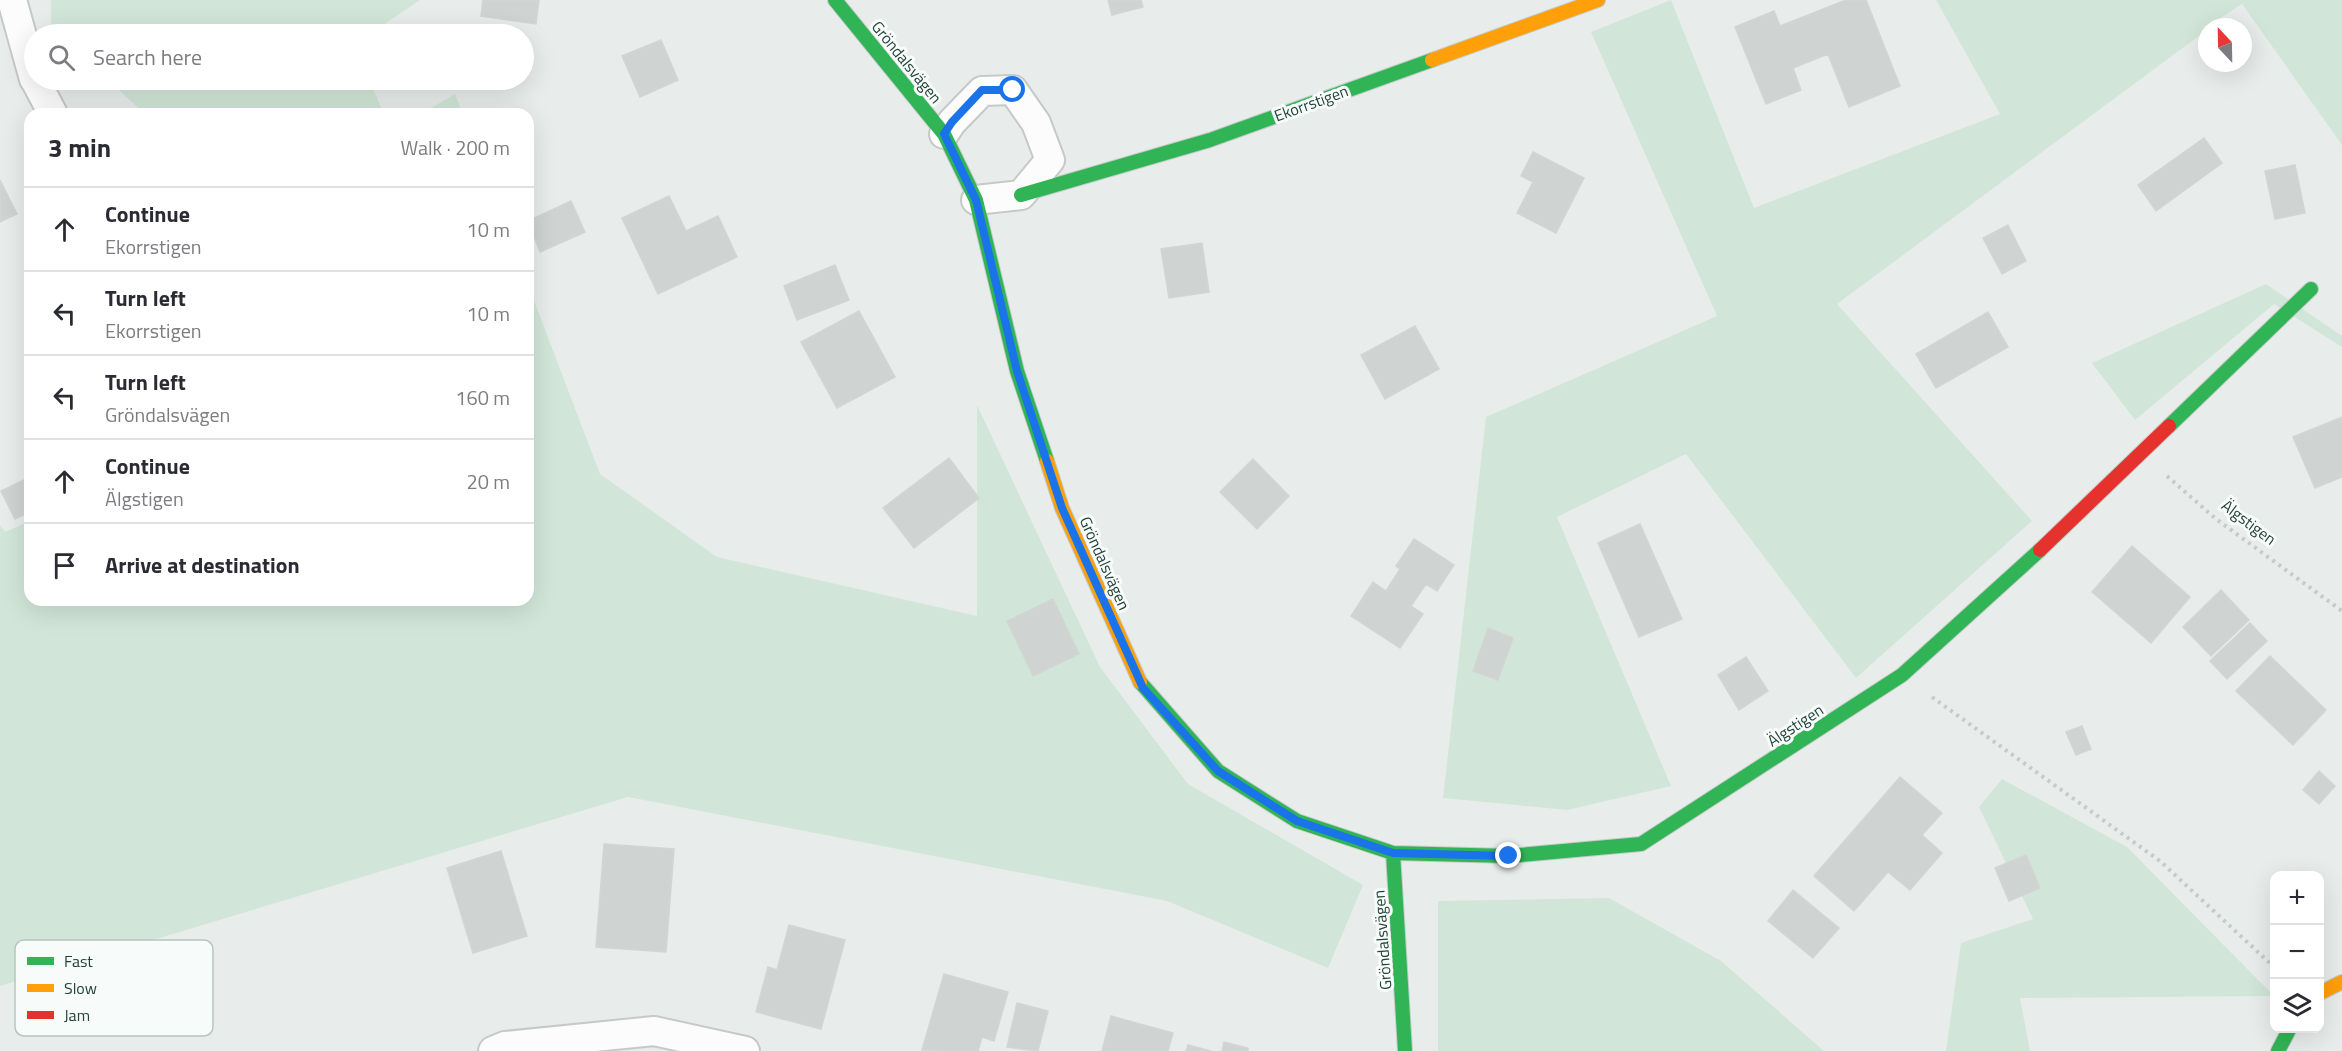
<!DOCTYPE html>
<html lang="en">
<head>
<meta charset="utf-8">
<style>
	:root { --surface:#fff; --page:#f7f7f7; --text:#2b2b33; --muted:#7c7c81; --line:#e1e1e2 }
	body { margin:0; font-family:"Titillium Web",sans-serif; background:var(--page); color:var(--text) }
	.controls { position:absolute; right:18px; bottom:18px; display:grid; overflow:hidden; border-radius:12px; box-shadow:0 6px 24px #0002 }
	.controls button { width:54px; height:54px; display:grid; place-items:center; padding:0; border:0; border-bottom:2px solid var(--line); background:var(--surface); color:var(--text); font:30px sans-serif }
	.compass { position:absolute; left:2198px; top:18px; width:54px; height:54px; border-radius:50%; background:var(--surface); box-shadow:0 6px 24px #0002; rotate:338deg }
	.stop { position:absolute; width:18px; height:18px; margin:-14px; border:4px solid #1a73e8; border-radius:50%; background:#fff }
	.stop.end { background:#1a73e8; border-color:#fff; box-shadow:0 2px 6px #0008 }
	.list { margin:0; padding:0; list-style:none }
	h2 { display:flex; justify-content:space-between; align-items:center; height:78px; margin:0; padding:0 24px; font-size:26px }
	h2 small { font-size:20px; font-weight:400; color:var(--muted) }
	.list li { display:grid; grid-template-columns:39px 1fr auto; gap:18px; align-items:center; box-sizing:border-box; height:84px; padding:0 24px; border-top:2px solid var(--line) }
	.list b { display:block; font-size:22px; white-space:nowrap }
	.list p { margin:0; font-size:20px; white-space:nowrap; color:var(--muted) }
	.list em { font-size:20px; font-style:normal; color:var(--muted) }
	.icon { flex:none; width:33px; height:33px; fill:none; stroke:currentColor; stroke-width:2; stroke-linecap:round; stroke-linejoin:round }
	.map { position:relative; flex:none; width:2342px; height:1051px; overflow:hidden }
	.search { position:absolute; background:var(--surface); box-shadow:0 6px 24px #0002; left:24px; top:24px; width:510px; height:66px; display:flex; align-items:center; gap:15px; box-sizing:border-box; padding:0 21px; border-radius:33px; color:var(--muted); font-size:22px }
	.panel { position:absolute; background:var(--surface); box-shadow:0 6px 24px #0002; left:24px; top:108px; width:510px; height:498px; border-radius:18px }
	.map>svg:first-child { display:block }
	.green { fill:#d1e6d8 }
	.building { fill:#cfd4d2; stroke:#d1d6d4; stroke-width:1.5 }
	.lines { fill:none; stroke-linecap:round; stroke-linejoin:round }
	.street-casing { stroke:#c5cac8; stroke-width:32 }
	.fast-casing { stroke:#c3cbc8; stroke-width:16 }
	.slow-casing { stroke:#c3cbc8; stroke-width:16 }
	.jam-casing { stroke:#c3cbc8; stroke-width:16 }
	.path { stroke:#c3ccca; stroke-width:4; stroke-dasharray:3 4.5; stroke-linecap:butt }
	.street { stroke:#fcfcfc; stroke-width:28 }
	.fast { stroke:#30b455; stroke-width:14 }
	.slow { stroke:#ff9f0a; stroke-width:14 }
	.jam { stroke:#e5322d; stroke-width:14 }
	.route { stroke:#1a73e8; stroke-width:8 }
	.labels { text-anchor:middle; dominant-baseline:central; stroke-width:6; stroke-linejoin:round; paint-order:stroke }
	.street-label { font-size:16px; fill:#24423a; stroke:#f7fbf9 }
	.key { fill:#f7fbf9; stroke:#b8c4c0; stroke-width:1.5 }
	.key-label { font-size:16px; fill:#24423a }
</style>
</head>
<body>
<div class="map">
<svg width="2342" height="1051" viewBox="0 0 2342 1051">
	<rect width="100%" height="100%" fill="#e8edeb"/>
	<!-- green -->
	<path class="green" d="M51 0H420L370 34H60L51 26Z
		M1671 0 1754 208 2000 114 1936 0H2342V145L2242 4 2207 27V30L1837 304 2032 521 1856 678 1686 454 1557 517 1671 786 1567 810 1443 798 1486 417 1717 316 1591 32Z
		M108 80H369L384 114H145Z
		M455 94 463 114H421Z
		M2266 284 2342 336V347L2274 304 2135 420 2092 363Z
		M528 285 600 474 717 557 977 616V405L1100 667 1188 784 1363 885 1328 968 1167 901 628 797 0 986V525L5 532 30 521V600H528Z
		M2002 779 2127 847 2274 996 2020 998 2030 1051H1946L1961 943 2033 919 1979 807Z
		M1609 898 1721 961 1824 1051H1438V901Z"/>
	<!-- building -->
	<path class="building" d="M483 0H539L536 24 481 16Z
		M1108 0H1141L1143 7 1112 15Z
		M1846 0H1866L1900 86 1849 107 1828 54 1793 68 1801 90 1766 104 1735 27 1774 11 1780 26Z
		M661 40 678 80 640 97 622 56Z
		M2204 138 2222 163 2156 211 2138 185Z
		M1533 152 1584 178 1556 233 1517 213 1533 182 1521 176Z
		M2295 165 2305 213 2275 219 2265 171Z
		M0 180 17 214 0 222Z
		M669 196 686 231 718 216 737 257 658 294 622 218Z
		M571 201 585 232 540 252 528 221Z
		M2008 225 2026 261 2002 274 1983 238Z
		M1202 243 1209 292 1169 298 1161 249Z
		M835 265 849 300 797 320 784 286Z
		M859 311 895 377 837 408 801 342Z
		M1988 312 2008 347 1936 388 1916 354Z
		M1415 326 1439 369 1385 399 1361 355Z
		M2342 417V477L2315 488 2293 437Z
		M949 458 979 498 914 548 883 508Z
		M1253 459 1289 496 1257 529 1220 492Z
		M30 477V512L15 519 1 491Z
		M1640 524 1682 619 1639 637 1598 543Z
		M1414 539 1454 565 1437 591 1426 584 1411 606 1423 614 1400 648 1351 616 1373 582 1386 591 1400 569 1396 566Z
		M2132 546 2190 597 2151 643 2092 592Z
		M2221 590 2249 620 2211 656 2183 627Z
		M1053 599 1079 654 1033 676 1007 621Z
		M2250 623 2267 641 2227 679 2210 661Z
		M1488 628 1513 638 1498 680 1473 671Z
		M2270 656 2326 710 2293 745 2236 691Z
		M1746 657 1768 691 1739 710 1718 675Z
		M2082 726 2091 749 2076 755 2066 732Z
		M2319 771 2335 786 2319 804 2303 790Z
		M1900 777 1942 813 1922 835 1942 853 1910 890 1888 872 1854 911 1814 876Z
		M604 844 674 849 666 952 596 947Z
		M501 851 527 936 473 953 447 868Z
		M2026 855 2040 888 2009 901 1995 868Z
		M1793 890 1839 928 1813 958 1768 921Z
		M789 925 845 940 821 1029 756 1012 768 967 777 970Z
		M944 974 1008 992 994 1041 982 1037 978 1051 922 1050Z
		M1017 1003 1048 1011 1038 1051 1007 1047Z
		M1111 1016 1173 1033 1168 1051H1102Z
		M1224 1042 1248 1048V1051H1222Z
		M1188 1045 1211 1051H1186Z"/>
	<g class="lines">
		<!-- street casing -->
		<g class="street-casing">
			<path id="street" d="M12 0 34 79
				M35 80 53 114
				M944 134 952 122 982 91 1013 90 1036 123 1050 160 1021 195 976 200
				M493 1051 505 1046 654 1031 745 1051"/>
		</g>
		<!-- fast casing -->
		<g class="fast-casing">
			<path id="fast" d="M835 0 944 134 976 200 1017 371 1047 461
				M1021 195 1210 140 1432 60
				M2169 426 2311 289
				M1140 682 1218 771 1297 821 1393 853 1405 1051
				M1393 853 1509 856 1641 844 1902 675 2040 550
				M2278 1051 2290 1028"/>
		</g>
		<!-- slow casing -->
		<g class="slow-casing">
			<path id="slow" d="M1432 60 1598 0
				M1047 461 1062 508 1140 682
				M2320 993 2342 982"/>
		</g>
		<!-- jam casing -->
		<g class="jam-casing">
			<path id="jam" d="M2040 550 2169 426"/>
		</g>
		<!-- path -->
		<path class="path" d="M2167 476 2216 519 2342 611
			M1932 697 2160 861 2274 967"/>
		<!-- street -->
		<use href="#street" class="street"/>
		<!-- fast -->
		<use href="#fast" class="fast"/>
		<!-- slow -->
		<use href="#slow" class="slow"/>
		<!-- jam -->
		<use href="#jam" class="jam"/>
	</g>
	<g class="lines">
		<!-- route -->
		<path class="route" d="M1013 90H982L952 122 944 134 976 200 1017 371 1062 508 1143 688 1218 771 1297 821 1393 853 1509 856"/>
	</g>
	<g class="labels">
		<!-- street labels -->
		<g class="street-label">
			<text transform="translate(907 62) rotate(51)">Gröndalsvägen</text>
			<text transform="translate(1311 103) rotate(-20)">Ekorrstigen</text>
			<text transform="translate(2249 522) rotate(37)">Älgstigen</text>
			<text transform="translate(1105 563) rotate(66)">Gröndalsvägen</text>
			<text transform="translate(1795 725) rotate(-33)">Älgstigen</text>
			<text transform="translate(1382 940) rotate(-94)">Gröndalsvägen</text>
		</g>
	</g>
	<!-- legend -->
	<rect x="15" y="940" width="198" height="96" rx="9" class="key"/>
	<rect x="27" y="957" width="27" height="8" fill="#30b455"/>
	<rect x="27" y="984" width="27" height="8" fill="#ff9f0a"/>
	<rect x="27" y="1011" width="27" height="8" fill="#e5322d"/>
	<g class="key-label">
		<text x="64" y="967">Fast</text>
		<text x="64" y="994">Slow</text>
		<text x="64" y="1021">Jam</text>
	</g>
</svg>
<div class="controls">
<button>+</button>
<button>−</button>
<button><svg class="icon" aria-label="layers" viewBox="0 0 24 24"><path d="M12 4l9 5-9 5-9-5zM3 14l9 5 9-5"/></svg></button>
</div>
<svg class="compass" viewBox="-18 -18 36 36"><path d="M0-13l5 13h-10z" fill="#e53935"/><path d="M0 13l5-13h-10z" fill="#7c7c81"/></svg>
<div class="stop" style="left:1013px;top:90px"></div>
<div class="stop end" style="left:1509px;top:856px"></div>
<div class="search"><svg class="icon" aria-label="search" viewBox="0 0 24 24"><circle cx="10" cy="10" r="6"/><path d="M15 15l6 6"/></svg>Search here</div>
<section class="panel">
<h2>3 min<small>Walk · 200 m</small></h2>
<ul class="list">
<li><svg class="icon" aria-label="ahead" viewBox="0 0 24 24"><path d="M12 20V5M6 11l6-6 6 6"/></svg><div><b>Continue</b><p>Ekorrstigen</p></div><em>10 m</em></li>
<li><svg class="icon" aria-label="left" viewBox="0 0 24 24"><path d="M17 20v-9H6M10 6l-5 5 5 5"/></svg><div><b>Turn left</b><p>Ekorrstigen</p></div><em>10 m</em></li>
<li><svg class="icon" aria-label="left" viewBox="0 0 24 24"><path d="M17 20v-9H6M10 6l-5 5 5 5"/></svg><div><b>Turn left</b><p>Gröndalsvägen</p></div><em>160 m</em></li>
<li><svg class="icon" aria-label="ahead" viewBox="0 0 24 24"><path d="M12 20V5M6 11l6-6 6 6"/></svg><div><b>Continue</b><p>Älgstigen</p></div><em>20 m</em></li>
<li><svg class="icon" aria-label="arrive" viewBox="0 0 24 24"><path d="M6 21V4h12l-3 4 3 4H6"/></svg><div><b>Arrive at destination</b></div></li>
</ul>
</section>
</div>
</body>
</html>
